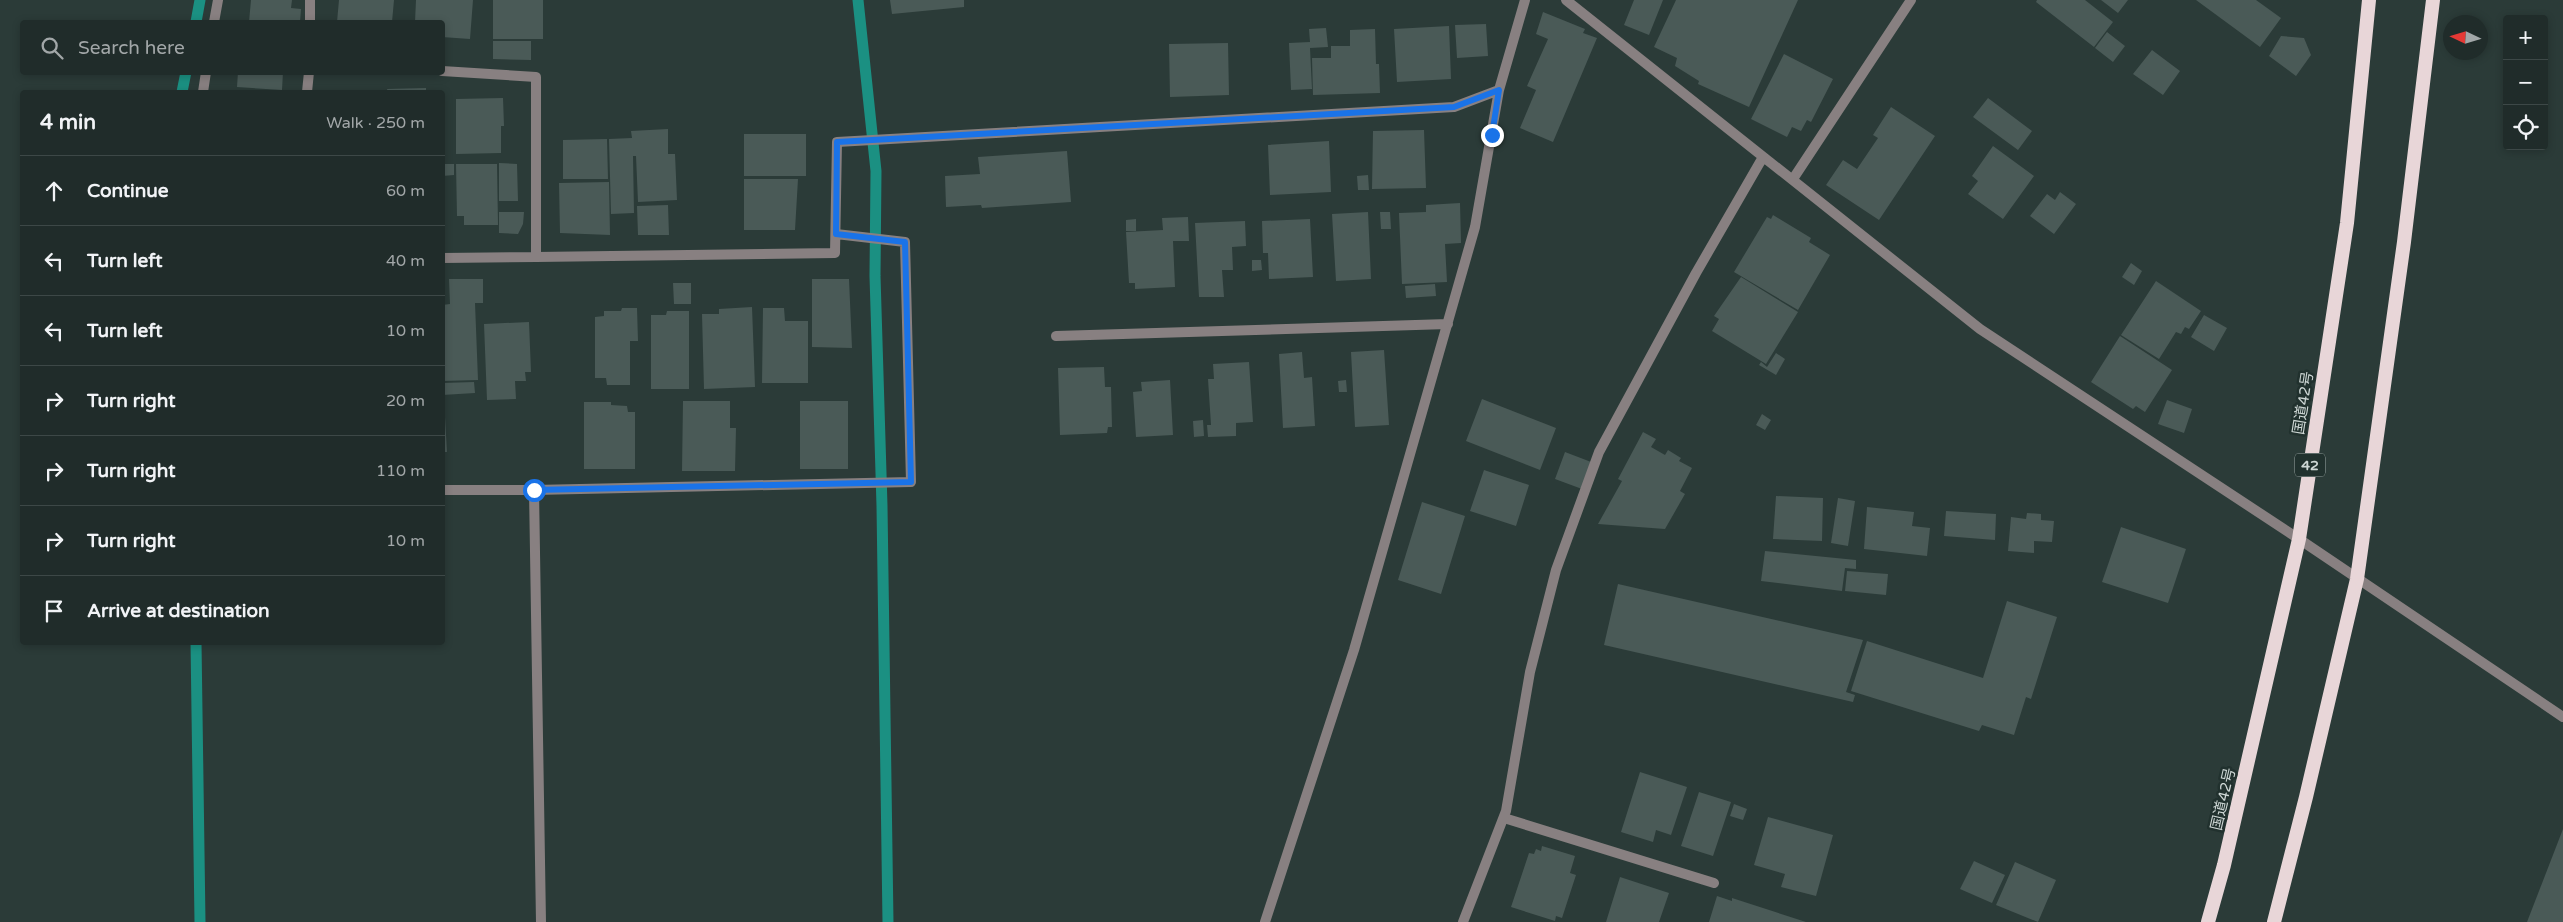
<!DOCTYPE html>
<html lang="en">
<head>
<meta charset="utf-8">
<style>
	:root { --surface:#202c2a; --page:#283432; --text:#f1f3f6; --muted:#a2a7a8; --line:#3d4847 }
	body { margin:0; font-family:"Varela Round","Noto Sans JP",sans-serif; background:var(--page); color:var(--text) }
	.controls { position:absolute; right:15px; top:15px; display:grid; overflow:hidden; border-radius:5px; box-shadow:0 2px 8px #0003 }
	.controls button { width:45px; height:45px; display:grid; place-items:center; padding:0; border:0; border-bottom:1px solid var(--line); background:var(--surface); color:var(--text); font:25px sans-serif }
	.compass { position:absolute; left:2443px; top:15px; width:45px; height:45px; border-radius:50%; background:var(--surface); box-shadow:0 2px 8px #0003; rotate:274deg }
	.stop { position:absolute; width:15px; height:15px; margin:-11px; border:4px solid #1a73e8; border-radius:50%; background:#fff }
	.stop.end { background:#1a73e8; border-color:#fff; box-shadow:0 1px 5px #0008 }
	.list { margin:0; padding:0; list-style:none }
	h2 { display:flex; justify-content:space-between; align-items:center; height:65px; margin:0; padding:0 20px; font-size:21px }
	h2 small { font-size:16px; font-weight:400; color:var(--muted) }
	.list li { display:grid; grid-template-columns:32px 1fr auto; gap:15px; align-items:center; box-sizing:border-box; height:70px; padding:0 20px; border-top:1px solid var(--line) }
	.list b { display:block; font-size:19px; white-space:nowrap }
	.list em { font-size:16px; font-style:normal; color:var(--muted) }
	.icon { flex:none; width:28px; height:28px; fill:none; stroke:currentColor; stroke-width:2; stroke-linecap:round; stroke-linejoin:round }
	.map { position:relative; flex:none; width:2563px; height:922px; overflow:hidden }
	.search { position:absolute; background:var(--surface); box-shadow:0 2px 8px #0003; left:20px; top:20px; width:425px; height:55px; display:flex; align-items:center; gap:12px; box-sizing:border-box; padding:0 18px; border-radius:5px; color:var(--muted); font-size:19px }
	.panel { position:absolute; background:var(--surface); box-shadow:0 2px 8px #0003; left:20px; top:90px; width:425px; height:555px; border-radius:5px }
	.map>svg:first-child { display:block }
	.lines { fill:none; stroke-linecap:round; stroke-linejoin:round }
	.stream { stroke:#1b9082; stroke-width:11 }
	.building { fill:#4a5a57 }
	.service { stroke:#888081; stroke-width:10 }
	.minor { stroke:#888081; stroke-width:10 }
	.trunk { stroke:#e8d6d8; stroke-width:14 }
	.route { stroke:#1a73e8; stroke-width:6 }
	.labels { text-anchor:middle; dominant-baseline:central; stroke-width:5; stroke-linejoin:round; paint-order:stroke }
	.shield { fill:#21312e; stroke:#9aa5a3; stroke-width:1 }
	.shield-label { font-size:14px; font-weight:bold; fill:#ced7d5 }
	.street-label { font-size:15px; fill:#ced7d5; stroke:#21312e }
</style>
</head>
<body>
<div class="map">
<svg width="2563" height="922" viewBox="0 0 2563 922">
	<rect width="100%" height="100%" fill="#2b3b38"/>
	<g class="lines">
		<!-- stream -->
		<path class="stream" d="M858 0 876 171 875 276 882 506 888 922
			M196 22 200 0
			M182 92 186 72
			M196 642 200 922"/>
	</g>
	<!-- building -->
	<path class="building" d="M251 0H292L291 8 301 9 300 22H249Z
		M339 0H394L392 22H337Z
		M416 0H473L470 39 442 37V22H415Z
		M493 0H543V39H493Z
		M890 0H964V7L892 14Z
		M1634 0H1663L1649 35 1624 25Z
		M1676 0H1798L1749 107 1698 84 1699 81 1675 66 1677 58 1654 47Z
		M2037 0H2085L2113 22 2094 47 2036 2Z
		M2101 0H2128L2118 13Z
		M2196 0H2256L2281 18 2260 47Z
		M1543 12 1585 29 1583 33 1597 38 1553 142 1520 128 1536 90 1527 86 1548 39 1536 34Z
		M1486 24 1488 56 1457 58 1455 25Z
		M1449 26 1451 79 1397 82 1394 29Z
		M1326 28 1328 47 1310 48 1312 89 1291 90 1289 43 1310 42 1309 29Z
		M1375 29 1376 64H1379L1380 93 1313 95 1312 58H1331V46H1350V30Z
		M2107 32 2125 46 2113 62 2095 48Z
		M2281 36 2304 38 2311 55 2296 76 2269 56Z
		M493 41H531V60L493 59Z
		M1228 43 1229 95 1170 97 1169 44Z
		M2152 50 2180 71 2163 95 2133 74Z
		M1784 54 1833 79 1811 122 1807 120 1801 131 1792 127 1787 137 1751 119Z
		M238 72H283L282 90 237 87Z
		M426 88V92H388L387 89Z
		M503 98 504 126H501V153L456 154V99Z
		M1988 98 2032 131 2018 150 1973 117Z
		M1891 107 1935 136 1879 220 1826 185 1843 160 1857 169 1878 138 1873 135Z
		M668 129V154H675L677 200 638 202 636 156H633L634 213 611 214 609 139 632 138 631 131Z
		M1424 130 1426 188 1372 189 1373 131Z
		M744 134H806V176H744Z
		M607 139 608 179H563V140Z
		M1329 141 1331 192 1270 195 1268 145Z
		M1993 146 2034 176 2003 219 1968 194 1978 181 1972 176Z
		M1067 151 1071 202 982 208 981 205 946 207 945 176 980 174 978 157Z
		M499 163 517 164 518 201H499Z
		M442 164H454V175L442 176Z
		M456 164H497L498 225H464V216H457Z
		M1368 175 1369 190H1358L1357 176Z
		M744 179H798L795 230H744Z
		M609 182 610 235 560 233 559 183Z
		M2060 192 2076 204 2054 234 2030 216 2047 194 2055 200Z
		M1460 203 1461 243 1445 244 1447 282 1402 284 1399 213 1426 212V205Z
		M668 205 669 235H638L637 206Z
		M499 212H524L523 224 518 234 499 233Z
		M1368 212 1371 279 1336 281 1332 214Z
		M1380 212H1390L1391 229H1381Z
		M1773 215 1811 238 1809 242 1830 255 1798 310 1734 272 1767 217 1771 219Z
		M1188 217 1189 241H1173L1175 287 1135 289V283H1129L1126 232 1163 230 1162 218Z
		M1136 219V231H1126V220Z
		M1310 219 1313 277 1269 279 1268 253H1263L1262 221Z
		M1245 221 1246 246 1232 247 1233 270H1222L1224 297H1199L1195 223Z
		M1252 260H1261L1262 270 1252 271Z
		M2131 263 2142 271 2134 285 2122 277Z
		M1741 277 1798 312 1766 364 1712 331 1719 319 1714 316Z
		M449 279H483V303H475L478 380 442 381V305L450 304Z
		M812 279H849L852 348 812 347Z
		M2156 281 2201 311 2189 329 2185 327 2181 334 2176 332 2159 359 2121 335Z
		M673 283H691V304H674Z
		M1435 284 1436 296 1406 298 1405 286Z
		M752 307 755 387 704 389 702 314H719V309Z
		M622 308H637L638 341H630V385H607L606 378H595V317L604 316V311H621Z
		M763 308H784L785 321H808V383H762Z
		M667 311H689V389H651V315H666Z
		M2204 315 2227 328 2214 351 2191 337Z
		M529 322 531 372H525L526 381H515L516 399 487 400 484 324Z
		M2120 336 2172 370 2145 412 2136 406 2133 409 2091 382Z
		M1384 350 1389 425 1355 427 1351 352Z
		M1302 352 1304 378 1312 377 1315 426 1283 428 1279 354Z
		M1776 353 1785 359 1776 375 1759 365 1761 362 1767 367Z
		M1249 362 1253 422 1236 423V436L1208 437 1207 425H1211L1208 379H1214L1213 364Z
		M1104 367 1105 387H1111L1112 427H1108L1107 433 1060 435 1058 368Z
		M1170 380 1173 435 1136 437 1133 392 1142 391 1141 382Z
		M1346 380 1347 392H1339L1338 381Z
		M474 382 475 393 442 395V383Z
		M1482 399 1556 428 1540 470 1466 441Z
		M2167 400 2192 409 2184 433 2158 424Z
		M683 401H730V428H736L735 471H682Z
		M800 401H848V469H800Z
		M584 402H611V405L627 406 628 412H635V469H584Z
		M1762 414 1771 420 1765 430 1756 425Z
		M442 417H445L447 452H442Z
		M1203 420 1204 436 1194 437 1193 421Z
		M1643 432 1656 439 1651 447 1665 455 1668 450 1681 458 1679 461 1692 468 1680 491 1685 494 1665 529 1598 524 1622 481 1618 479Z
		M1565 452 1599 465 1582 489 1555 479Z
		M1484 470 1529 485 1516 526 1470 511Z
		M1776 496 1823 498 1822 541 1773 539Z
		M1838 498 1855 501 1848 546 1831 543Z
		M1422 502 1465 516 1441 594 1398 580Z
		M1867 507 1914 512 1912 526 1930 528 1927 556 1864 549Z
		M1946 511 1996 514 1995 540 1944 536Z
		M2027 513 2041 514V520L2054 521 2052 542 2034 541V553L2008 551 2011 517 2026 519Z
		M2121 527 2186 549 2168 603 2102 582Z
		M1765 551 1856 560V569L1845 568 1842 591 1761 581Z
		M1847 571 1888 574 1886 595 1845 591Z
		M1618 584 1863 640 1846 692 1855 695 1853 702 1604 645Z
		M2007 601 2057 617 2031 699 2026 697 2014 735 1982 725 1979 731 1851 691 1867 641 1983 678Z
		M1640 772 1687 787 1671 835 1656 830 1653 842 1621 832Z
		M1699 792 1731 802 1713 856 1681 846Z
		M1734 804 1747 809 1743 820 1730 816Z
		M1768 817 1833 835 1816 896 1781 887 1785 874 1754 865Z
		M2563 829V922H2527Z
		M1542 846 1575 856 1570 873 1576 875 1562 918 1556 916 1555 921 1511 907 1529 853 1534 854 1536 849 1541 851Z
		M1974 861 2005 875 1992 903 1960 889Z
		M2015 862 2056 880 2038 922 1996 905Z
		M1620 877 1669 893 1659 922H1606Z
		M1717 896 1732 901V898L1806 922H1709Z"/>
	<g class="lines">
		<!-- service -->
		<path class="service" d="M1504 818 1714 883"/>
		<!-- minor -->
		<path class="minor" d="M1566 0 1980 329 2299 539 2563 717
			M214 22 218 0
			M310 22V0
			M442 71 536 77V257L835 253 837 142 1454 107 1499 90
			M203 92 206 72
			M307 92 309 72
			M1793 179 1911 0
			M442 258 536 257
			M1056 336 1448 324
			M442 490H534L541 922
			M534 490 911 482 905 242 836 234
			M1265 922 1354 650 1475 227 1499 90 1525 0
			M1463 922 1506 811 1530 672 1556 570 1599 452 1696 273 1763 157"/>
		<!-- trunk -->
		<path class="trunk" d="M2208 922 2224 865 2299 539 2347 223 2369 0
			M2274 922 2306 797 2357 579 2404 242 2433 0"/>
	</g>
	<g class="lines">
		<!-- route -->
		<path class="route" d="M534 490 911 482 905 242 836 234 837 142 1454 107 1499 90 1492 135"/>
	</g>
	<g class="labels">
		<!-- shield labels -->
		<rect class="shield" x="2295" y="453.5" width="30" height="23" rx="4"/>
		<g class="shield-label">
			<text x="2310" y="465">42</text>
		</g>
		<!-- street labels -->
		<g class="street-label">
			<text transform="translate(2303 403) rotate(-81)">国道42号</text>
			<text transform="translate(2223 799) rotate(-77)">国道42号</text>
		</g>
	</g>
</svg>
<div class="controls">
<button>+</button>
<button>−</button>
<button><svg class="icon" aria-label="locate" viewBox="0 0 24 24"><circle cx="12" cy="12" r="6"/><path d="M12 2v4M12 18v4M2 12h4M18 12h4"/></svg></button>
</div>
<svg class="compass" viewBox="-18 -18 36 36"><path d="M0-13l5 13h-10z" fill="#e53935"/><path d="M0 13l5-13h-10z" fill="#a2a7a8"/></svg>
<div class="stop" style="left:534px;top:490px"></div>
<div class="stop end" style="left:1492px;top:135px"></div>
<div class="search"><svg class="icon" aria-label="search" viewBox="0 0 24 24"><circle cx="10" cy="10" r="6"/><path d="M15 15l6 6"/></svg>Search here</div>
<section class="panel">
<h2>4 min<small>Walk · 250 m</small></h2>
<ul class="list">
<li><svg class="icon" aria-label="ahead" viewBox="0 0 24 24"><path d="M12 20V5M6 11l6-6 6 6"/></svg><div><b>Continue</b></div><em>60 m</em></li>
<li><svg class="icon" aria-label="left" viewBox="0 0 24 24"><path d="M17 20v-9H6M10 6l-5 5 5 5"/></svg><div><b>Turn left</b></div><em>40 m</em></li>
<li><svg class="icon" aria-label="left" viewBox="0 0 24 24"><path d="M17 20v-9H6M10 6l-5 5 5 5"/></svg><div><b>Turn left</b></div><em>10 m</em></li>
<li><svg class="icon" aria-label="right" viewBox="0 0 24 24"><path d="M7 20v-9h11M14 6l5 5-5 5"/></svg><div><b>Turn right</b></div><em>20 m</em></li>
<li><svg class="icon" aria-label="right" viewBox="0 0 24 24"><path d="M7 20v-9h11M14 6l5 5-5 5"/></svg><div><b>Turn right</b></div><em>110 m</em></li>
<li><svg class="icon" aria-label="right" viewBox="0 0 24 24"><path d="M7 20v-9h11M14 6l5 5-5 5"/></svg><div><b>Turn right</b></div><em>10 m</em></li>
<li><svg class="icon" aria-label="arrive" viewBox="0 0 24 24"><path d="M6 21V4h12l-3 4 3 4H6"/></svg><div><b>Arrive at destination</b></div></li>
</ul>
</section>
</div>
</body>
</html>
